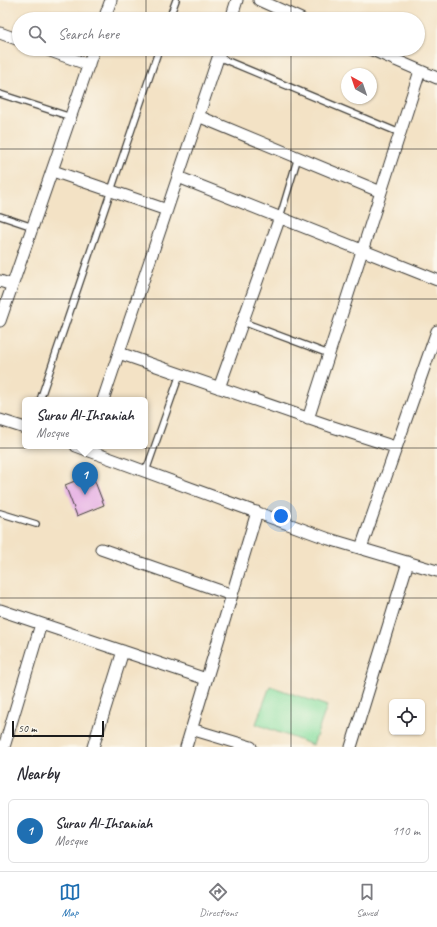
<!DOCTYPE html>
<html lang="en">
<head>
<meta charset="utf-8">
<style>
	:root { --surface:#fff; --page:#f7f7f7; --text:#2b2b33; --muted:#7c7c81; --line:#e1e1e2; --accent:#1f6fb2 }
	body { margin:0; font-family:Caveat,sans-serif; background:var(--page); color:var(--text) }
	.controls { position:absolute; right:12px; bottom:12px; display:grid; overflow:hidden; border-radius:6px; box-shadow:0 1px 3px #0004 }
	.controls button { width:36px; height:36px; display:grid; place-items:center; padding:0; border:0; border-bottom:1px solid var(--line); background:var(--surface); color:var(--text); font:20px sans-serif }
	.compass { position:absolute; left:341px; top:68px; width:36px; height:36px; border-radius:50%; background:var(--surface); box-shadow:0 1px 3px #0004; rotate:320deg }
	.scale { position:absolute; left:12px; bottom:10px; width:92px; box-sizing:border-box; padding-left:4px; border:2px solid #1c1c1c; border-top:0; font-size:11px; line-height:14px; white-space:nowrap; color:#1c1c1c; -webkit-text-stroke:3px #fbf7ec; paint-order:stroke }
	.you { position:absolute; left:281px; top:516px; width:14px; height:14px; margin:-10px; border:3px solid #fff; border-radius:50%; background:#1a73e8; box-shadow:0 0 0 6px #1a73e833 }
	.badge { display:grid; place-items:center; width:26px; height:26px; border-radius:50%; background:var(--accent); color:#fff; font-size:13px; font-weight:700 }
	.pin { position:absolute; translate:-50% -33px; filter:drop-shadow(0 1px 2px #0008) }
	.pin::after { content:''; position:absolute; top:21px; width:14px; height:12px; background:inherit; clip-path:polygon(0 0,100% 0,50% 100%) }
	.popup { position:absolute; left:22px; top:397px; width:126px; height:52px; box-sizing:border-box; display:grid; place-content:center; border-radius:6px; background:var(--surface); filter:drop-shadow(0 1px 3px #0005); font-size:13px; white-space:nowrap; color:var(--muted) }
	.popup b { font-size:15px; color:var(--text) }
	.popup::after { content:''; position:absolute; left:50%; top:100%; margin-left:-8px; border:8px solid transparent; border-top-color:var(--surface) }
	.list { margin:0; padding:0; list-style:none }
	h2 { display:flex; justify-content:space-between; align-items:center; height:52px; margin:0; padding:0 16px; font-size:17px }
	h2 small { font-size:13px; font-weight:400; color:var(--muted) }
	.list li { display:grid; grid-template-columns:26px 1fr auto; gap:12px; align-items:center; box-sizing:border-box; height:64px; margin:0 8px 8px; padding:0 8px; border:1px solid var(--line); border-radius:6px }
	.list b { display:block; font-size:15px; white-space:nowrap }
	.list p { margin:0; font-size:13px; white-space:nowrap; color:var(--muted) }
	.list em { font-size:13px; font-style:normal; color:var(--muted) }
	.icon { flex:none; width:22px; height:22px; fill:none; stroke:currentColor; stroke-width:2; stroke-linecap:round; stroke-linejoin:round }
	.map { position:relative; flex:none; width:437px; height:747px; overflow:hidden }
	.search { position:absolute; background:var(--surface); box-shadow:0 1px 3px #0004; left:12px; right:12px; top:12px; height:44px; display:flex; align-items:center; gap:10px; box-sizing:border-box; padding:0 14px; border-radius:22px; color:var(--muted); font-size:15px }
	.sheet { height:124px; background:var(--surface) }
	nav { display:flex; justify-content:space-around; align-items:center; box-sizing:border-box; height:56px; border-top:1px solid var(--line); background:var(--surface); font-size:11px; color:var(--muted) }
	nav a { display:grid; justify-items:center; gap:2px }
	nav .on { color:var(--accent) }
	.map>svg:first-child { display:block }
	.green { fill:#8adfa1; stroke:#537e5e }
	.building { fill:#e5abe4 }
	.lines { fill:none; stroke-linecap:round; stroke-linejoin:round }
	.lane-casing { stroke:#3c3a35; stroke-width:8 }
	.street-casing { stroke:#3c3a35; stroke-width:13 }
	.lane { stroke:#fff; stroke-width:5.5 }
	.street { stroke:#fff; stroke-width:11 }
	.grid { fill:none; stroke:#1c1c1c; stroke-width:1; stroke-opacity:0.55 }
</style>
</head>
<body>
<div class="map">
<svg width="437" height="747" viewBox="0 0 437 747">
	<rect width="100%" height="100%" fill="#fbf7ec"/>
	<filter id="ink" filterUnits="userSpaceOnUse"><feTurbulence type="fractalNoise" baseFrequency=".025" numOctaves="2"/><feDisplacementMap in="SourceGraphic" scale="8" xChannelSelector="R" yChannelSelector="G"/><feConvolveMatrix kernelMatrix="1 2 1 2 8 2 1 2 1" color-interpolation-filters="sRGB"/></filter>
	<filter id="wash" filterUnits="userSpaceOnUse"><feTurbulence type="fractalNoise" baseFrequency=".012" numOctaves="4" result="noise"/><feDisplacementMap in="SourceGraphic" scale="16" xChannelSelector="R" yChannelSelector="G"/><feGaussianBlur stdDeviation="0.9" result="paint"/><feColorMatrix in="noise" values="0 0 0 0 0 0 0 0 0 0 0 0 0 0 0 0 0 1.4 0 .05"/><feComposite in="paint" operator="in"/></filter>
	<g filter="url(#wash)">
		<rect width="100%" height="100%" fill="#f3e2c5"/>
		<!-- green -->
		<path class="green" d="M270 686 327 706 313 745 256 724Z"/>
		<g id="blocks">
			<!-- building -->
			<path class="building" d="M92 474 104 505 77 516 65 485Z"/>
		</g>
	</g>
	<g filter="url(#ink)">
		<use href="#blocks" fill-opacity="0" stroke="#3c3a35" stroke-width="1"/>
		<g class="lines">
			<!-- lane casing -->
			<g class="lane-casing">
				<path id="lane" d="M169 19 176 0
					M218 57 400 133
					M0 94 71 117
					M0 216 33 227
					M280 217 298 157
					M243 322 329 354
					M40 400 159 49
					M146 471 180 374
					M0 513 36 524"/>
			</g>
			<!-- street casing -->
			<g class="street-casing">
				<path id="street" d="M259 0 301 19
					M104 19 111 0
					M231 19 237 0
					M0 33 19 40
					M45 49 89 65
					M370 49 437 78
					M198 116 381 192 420 71
					M53 171 167 210
					M178 177 437 280
					M0 281 12 285
					M0 321 94 49
					M119 353 333 427 395 447
					M219 388 280 217
					M103 400 221 49
					M308 419 381 192
					M0 420 25 428
					M76 446 329 539 437 571
					M361 548 437 331
					M101 549 232 595
					M0 610 206 679
					M191 729 251 747
					M4 747 41 624
					M93 747 123 651
					M186 747 257 512
					M351 747 408 562"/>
			</g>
			<!-- lane -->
			<use href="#lane" class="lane"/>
			<!-- street -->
			<use href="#street" class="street"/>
		</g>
	</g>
	<!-- grid -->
	<path class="grid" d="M146 0V19M291 0V19M146 49V747M291 49V747M0 149H437M0 299H437M0 448H437M0 598H437"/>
</svg>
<div class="controls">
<button><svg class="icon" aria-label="locate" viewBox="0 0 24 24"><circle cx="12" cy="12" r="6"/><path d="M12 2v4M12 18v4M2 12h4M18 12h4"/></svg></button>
</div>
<svg class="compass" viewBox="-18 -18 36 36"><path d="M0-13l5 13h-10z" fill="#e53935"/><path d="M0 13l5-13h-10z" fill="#7c7c81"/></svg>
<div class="scale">50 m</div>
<div class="you"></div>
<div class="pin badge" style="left:85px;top:495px">1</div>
<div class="popup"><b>Surau Al-Ihsaniah</b>Mosque</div>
<div class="search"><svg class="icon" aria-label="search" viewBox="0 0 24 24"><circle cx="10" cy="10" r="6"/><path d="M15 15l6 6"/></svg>Search here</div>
</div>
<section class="sheet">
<h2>Nearby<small></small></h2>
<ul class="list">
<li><span class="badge">1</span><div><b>Surau Al-Ihsaniah</b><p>Mosque</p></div><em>110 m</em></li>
</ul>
</section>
<nav>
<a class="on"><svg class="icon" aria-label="map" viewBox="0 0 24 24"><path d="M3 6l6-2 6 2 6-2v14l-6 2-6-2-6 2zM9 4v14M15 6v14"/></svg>Map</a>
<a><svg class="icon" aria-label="directions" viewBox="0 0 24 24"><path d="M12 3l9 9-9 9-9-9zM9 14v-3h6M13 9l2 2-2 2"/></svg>Directions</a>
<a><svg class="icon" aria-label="saved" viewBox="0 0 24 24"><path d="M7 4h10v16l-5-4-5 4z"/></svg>Saved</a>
</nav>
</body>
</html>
